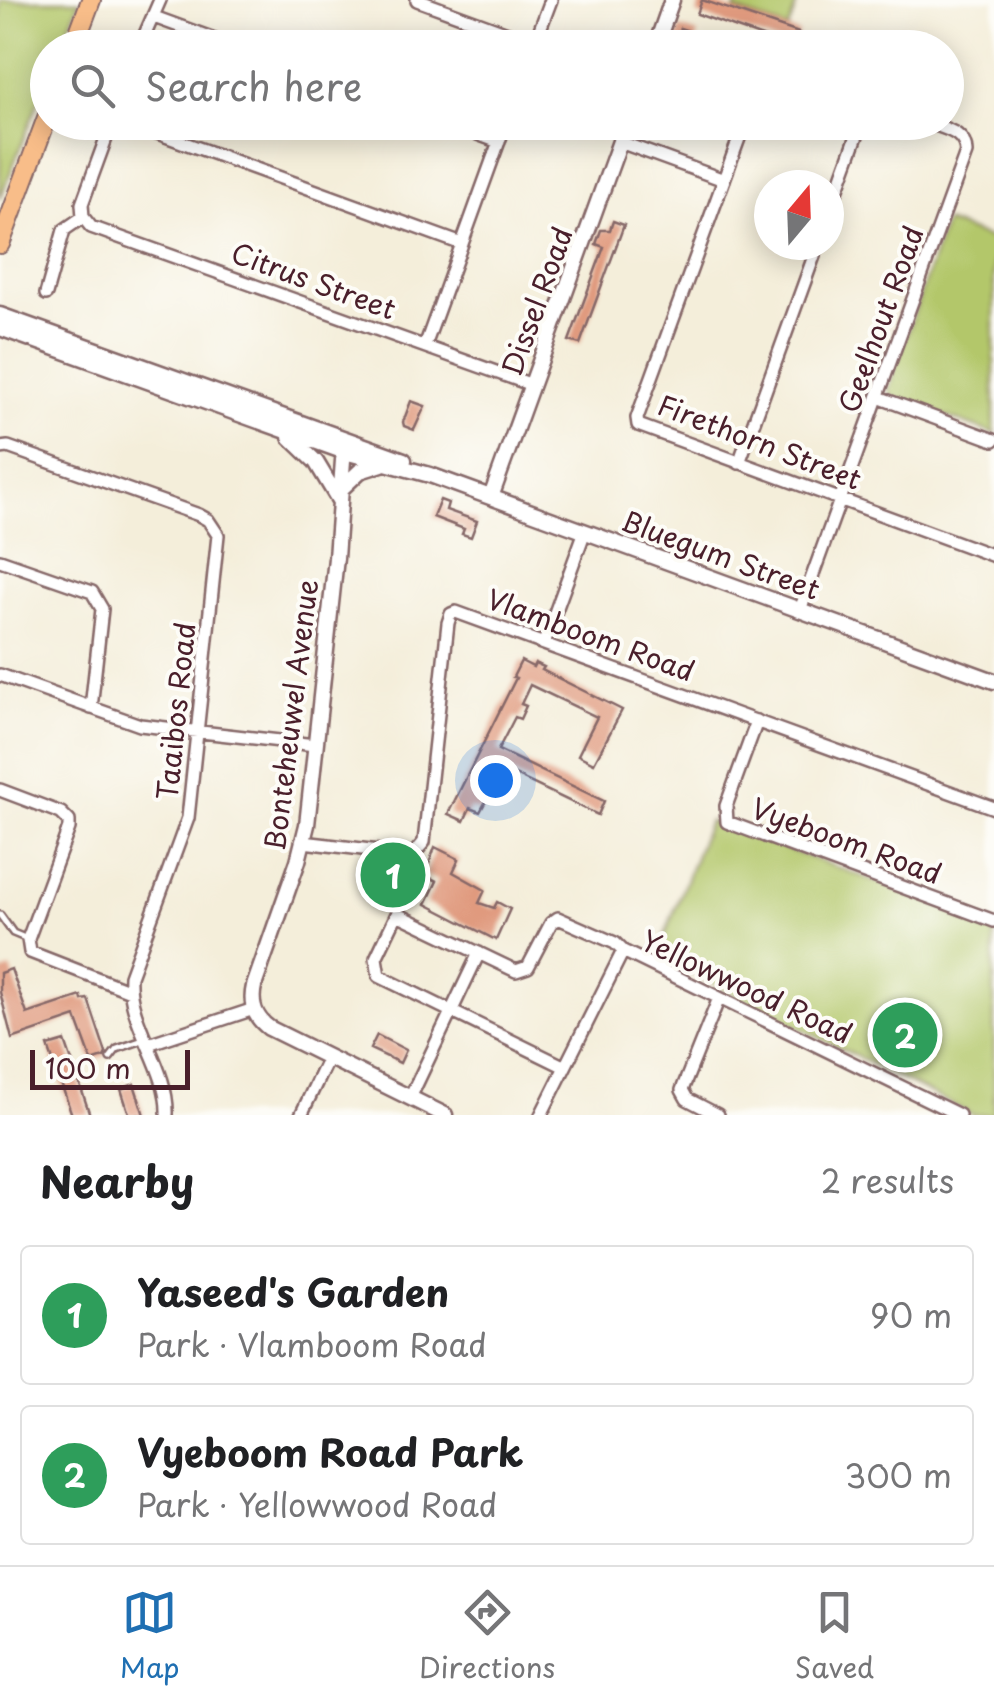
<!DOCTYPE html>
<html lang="en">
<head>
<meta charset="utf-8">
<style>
	:root { --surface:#fff; --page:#f6f6f6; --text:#202124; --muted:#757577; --line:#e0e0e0; --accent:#1f6fb2 }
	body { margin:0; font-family:"Playpen Sans",sans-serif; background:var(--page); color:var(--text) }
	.compass { position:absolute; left:754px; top:170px; width:90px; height:90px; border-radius:50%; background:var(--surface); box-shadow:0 5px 25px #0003; rotate:19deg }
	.scale { position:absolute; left:30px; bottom:25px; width:160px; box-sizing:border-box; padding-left:10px; border:5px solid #4a1f2b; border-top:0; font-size:28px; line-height:35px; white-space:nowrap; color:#4a1f2b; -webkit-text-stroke:8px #fdfcf7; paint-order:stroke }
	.you { position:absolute; left:495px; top:780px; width:35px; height:35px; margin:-25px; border:8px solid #fff; border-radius:50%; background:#1a73e8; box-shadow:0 0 0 15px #1a73e833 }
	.badge { display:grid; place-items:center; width:65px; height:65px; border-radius:50%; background:var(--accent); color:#fff; font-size:32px; font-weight:700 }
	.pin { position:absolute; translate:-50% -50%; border:5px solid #fff; box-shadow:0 2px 10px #0006 }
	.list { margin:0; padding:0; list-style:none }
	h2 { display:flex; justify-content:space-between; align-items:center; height:130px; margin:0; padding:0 40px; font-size:42px }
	h2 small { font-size:32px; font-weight:400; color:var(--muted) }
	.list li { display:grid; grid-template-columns:65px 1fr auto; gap:30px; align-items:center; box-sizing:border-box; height:140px; margin:0 20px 20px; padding:0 20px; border:2px solid var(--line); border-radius:10px }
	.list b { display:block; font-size:38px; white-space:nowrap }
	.list p { margin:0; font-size:32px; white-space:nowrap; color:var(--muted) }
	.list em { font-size:32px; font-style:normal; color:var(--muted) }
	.icon { flex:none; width:55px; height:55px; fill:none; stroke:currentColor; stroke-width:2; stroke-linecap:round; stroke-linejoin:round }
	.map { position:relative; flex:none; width:994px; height:1115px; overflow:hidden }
	.search { position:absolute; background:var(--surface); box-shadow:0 5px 25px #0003; left:30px; right:30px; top:30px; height:110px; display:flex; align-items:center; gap:25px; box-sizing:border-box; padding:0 35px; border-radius:55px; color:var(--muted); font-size:38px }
	.sheet { height:450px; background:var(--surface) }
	nav { display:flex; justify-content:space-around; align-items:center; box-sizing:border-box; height:140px; border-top:2px solid var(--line); background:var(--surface); font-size:28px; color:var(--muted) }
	nav a { display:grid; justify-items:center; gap:5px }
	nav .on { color:var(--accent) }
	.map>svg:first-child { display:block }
	.green { fill:#b3c76b; stroke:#7e734b; stroke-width:2.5 }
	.building { fill:#e09a7e }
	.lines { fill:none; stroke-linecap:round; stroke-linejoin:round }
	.service-casing { stroke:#866768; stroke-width:10 }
	.minor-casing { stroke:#866768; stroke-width:16 }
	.tertiary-casing { stroke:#866768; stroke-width:19 }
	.trunk-casing { stroke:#866768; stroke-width:22 }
	.service { stroke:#fff; stroke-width:5 }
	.minor { stroke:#fff; stroke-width:11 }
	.tertiary { stroke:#fff; stroke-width:14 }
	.trunk { stroke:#f8bd89; stroke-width:18 }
	.labels { text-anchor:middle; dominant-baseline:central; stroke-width:8; stroke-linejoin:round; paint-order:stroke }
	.street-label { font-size:28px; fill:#4a1f2b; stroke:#fdfcf7 }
</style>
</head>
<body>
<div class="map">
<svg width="994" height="1115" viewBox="0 0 994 1115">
	<rect width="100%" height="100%" fill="#fdfcf7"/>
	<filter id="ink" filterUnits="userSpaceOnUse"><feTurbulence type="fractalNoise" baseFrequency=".01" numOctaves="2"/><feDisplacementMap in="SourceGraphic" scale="20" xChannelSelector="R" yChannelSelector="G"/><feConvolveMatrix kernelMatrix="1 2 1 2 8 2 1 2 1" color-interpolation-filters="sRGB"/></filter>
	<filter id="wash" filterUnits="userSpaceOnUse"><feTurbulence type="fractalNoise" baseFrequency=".0048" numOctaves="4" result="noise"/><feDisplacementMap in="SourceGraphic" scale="40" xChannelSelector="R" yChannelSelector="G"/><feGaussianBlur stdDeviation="2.25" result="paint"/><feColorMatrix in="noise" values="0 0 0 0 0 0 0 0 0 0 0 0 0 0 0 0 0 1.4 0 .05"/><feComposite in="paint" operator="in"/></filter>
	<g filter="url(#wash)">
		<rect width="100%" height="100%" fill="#f4eeda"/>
		<!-- green -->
		<path class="green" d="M0 0H80L61 47 48 48 47 80 0 199Z
			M739 0H798L788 29 735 10Z
			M945 222 994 240V434L893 397 888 390Z
			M709 821 994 924V1115H973L657 956Z"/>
		<g id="blocks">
			<!-- building -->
			<path class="building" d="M702 0 799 33 794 48 697 14Z
				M680 28 698 34 693 48 673 45Z
				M613 221 624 225 580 344 569 341 604 247 596 244 601 230H610Z
				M411 401 425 406 414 430 404 426 403 422Z
				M440 500 448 503 446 510 477 521 471 537 462 534 464 529 433 517Z
				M521 661 533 667 535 663 544 667 542 670 622 710 594 763 578 755 597 717 530 685 521 704 526 706 520 719 515 717 498 750 604 801 598 815 492 764 477 794 487 799 480 812 470 808 464 821 448 814 516 678 513 677Z
				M435 847 459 859 453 872 485 890 479 903 494 908 497 902 510 909 496 940 426 904 437 881 425 875Z
				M11 969 27 1014 81 996 82 1000 88 999 106 1053 104 1057 92 1061 76 1017 12 1039 0 992V973Z
				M377 1035 406 1050 400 1063 370 1049Z
				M65 1041 74 1067 90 1115H72L48 1046Z
				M134 1084 144 1115H130L127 1108 121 1089Z"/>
		</g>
	</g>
	<g filter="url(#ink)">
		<use href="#blocks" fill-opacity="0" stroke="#866768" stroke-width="2.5"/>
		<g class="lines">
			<!-- service casing -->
			<g class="service-casing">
				<path id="service" d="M0 915 13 933 25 938
					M110 1058 117 1049 143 1040"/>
			</g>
			<!-- minor casing -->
			<g class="minor-casing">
				<path id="minor" d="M417 0 535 43
					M154 17 239 48
					M139 48 160 0
					M533 48 551 0
					M112 122 82 204 83 217 91 227 532 385
					M127 122 462 244
					M445 122 499 142
					M745 122 637 418 638 425 994 556
					M620 142 724 180
					M829 213 862 122
					M46 294 64 230 83 217
					M425 346 506 122
					M878 397 994 440
					M0 448 8 447 199 515 208 520 218 535 188 818 130 976C127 1024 169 1067 167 1115
					M739 463 818 245
					M0 560 92 592 102 609 91 708
					M800 610 966 153C966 131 944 129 927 122
					M544 643 585 531
					M0 675 140 725 315 745
					M757 721 726 806 727 822 994 921
					M0 790 61 813 69 821V828L28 939 30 952 130 991
					M303 842 413 855 424 842 448 623 451 614 456 612 994 808
					M148 1044 254 1009
					M565 1067 379 976 376 958 397 914 516 971 528 967 551 923 558 918 615 943 623 951
					M410 1098 479 953
					M301 1115 328 1058
					M541 1115 623 951 959 1115
					M718 1115 687 1099 682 1090 719 998"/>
			</g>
			<!-- tertiary casing -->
			<g class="tertiary-casing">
				<path id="tertiary" d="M655 48 672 0
					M0 315 404 460
					M0 328 345 452 430 475 994 681
					M290 437 316 462 340 502
					M348 440 343 460 336 558 307 825 298 861 254 986C250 1003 254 1017 269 1028L445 1115
					M341 489 360 471 382 464
					M491 497 627 122"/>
			</g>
			<!-- trunk casing -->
			<g class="trunk-casing">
				<path id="trunk" d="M73 48 91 0
					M0 244 48 115"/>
			</g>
			<!-- service -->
			<use href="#service" class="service"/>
			<!-- minor -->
			<use href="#minor" class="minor"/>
			<!-- tertiary -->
			<use href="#tertiary" class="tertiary"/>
			<!-- trunk -->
			<use href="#trunk" class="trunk"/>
		</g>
	</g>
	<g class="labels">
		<!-- street labels -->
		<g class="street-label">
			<text transform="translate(314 280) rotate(20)">Citrus Street</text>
			<text transform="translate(536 301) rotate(-70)">Dissel Road</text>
			<text transform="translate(880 319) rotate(-70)">Geelhout Road</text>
			<text transform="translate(760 441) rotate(21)">Firethorn Street</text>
			<text transform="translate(721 554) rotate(20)">Bluegum Street</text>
			<text transform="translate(591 634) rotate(20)">Vlamboom Road</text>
			<text transform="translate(175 711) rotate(-84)">Taaibos Road</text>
			<text transform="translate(290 715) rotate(-83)">Bonteheuwel Avenue</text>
			<text transform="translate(847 840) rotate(20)">Vyeboom Road</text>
			<text transform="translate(747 986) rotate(25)">Yellowwood Road</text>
		</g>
	</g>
</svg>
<svg class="compass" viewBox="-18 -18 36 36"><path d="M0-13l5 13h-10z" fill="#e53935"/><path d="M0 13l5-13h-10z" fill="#757577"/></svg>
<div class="scale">100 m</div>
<div class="you"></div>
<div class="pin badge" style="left:393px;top:875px;background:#2e9e5b">1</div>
<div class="pin badge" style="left:905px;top:1035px;background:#2e9e5b">2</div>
<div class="search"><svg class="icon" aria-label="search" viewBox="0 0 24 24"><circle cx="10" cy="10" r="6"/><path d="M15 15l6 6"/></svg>Search here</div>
</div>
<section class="sheet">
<h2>Nearby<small>2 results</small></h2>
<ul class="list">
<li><span class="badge" style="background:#2e9e5b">1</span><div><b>Yaseed's Garden</b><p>Park · Vlamboom Road</p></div><em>90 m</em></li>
<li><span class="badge" style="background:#2e9e5b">2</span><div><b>Vyeboom Road Park</b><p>Park · Yellowwood Road</p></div><em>300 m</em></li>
</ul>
</section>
<nav>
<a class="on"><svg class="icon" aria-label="map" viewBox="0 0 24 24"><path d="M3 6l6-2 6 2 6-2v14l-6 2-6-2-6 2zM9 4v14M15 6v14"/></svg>Map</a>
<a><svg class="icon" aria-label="directions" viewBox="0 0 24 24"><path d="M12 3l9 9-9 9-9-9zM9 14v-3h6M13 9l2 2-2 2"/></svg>Directions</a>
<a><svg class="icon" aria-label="saved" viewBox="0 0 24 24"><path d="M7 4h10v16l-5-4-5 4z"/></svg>Saved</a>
</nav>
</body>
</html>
